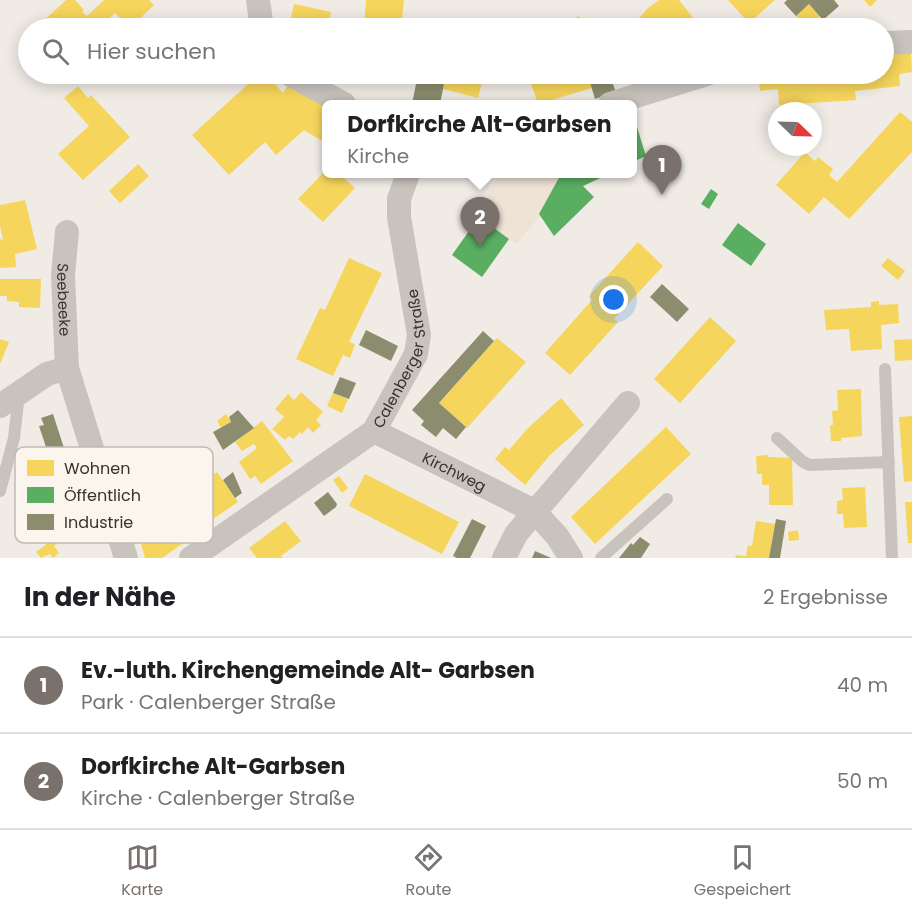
<!DOCTYPE html>
<html lang="de">
<head>
<meta charset="utf-8">
<style>
	:root { --surface:#fff; --page:#f6f6f6; --text:#202124; --muted:#757577; --line:#e0e0e0; --accent:#7a716c }
	body { margin:0; font-family:Poppins,sans-serif; background:var(--page); color:var(--text) }
	.compass { position:absolute; left:768px; top:102px; width:54px; height:54px; border-radius:50%; background:var(--surface); box-shadow:0 3px 15px #0003; rotate:113deg }
	.you { position:absolute; left:614px; top:300px; width:21px; height:21px; margin:-15px; border:4px solid #fff; border-radius:50%; background:#1a73e8; box-shadow:0 0 0 9px #1a73e833 }
	.badge { display:grid; place-items:center; width:39px; height:39px; border-radius:50%; background:var(--accent); color:#fff; font-size:20px; font-weight:700 }
	.pin { position:absolute; translate:-50% -50px; filter:drop-shadow(0 2px 3px #0008) }
	.pin::after { content:''; position:absolute; top:32px; width:21px; height:18px; background:inherit; clip-path:polygon(0 0,100% 0,50% 100%) }
	.popup { position:absolute; left:322px; top:100px; width:315px; height:78px; box-sizing:border-box; display:grid; place-content:center; border-radius:9px; background:var(--surface); filter:drop-shadow(0 2px 4px #0005); font-size:20px; white-space:nowrap; color:var(--muted) }
	.popup b { font-size:22px; color:var(--text) }
	.popup::after { content:''; position:absolute; left:50%; top:100%; margin-left:-12px; border:12px solid transparent; border-top-color:var(--surface) }
	.list { margin:0; padding:0; list-style:none }
	h2 { display:flex; justify-content:space-between; align-items:center; height:78px; margin:0; padding:0 24px; font-size:26px }
	h2 small { font-size:20px; font-weight:400; color:var(--muted) }
	.list li { display:grid; grid-template-columns:39px 1fr auto; gap:18px; align-items:center; box-sizing:border-box; height:96px; padding:0 24px; border-top:2px solid var(--line) }
	.list b { display:block; font-size:22px; white-space:nowrap }
	.list p { margin:0; font-size:20px; white-space:nowrap; color:var(--muted) }
	.list em { font-size:20px; font-style:normal; color:var(--muted) }
	.icon { flex:none; width:33px; height:33px; fill:none; stroke:currentColor; stroke-width:2; stroke-linecap:round; stroke-linejoin:round }
	.map { position:relative; flex:none; width:912px; height:558px; overflow:hidden }
	.search { position:absolute; background:var(--surface); box-shadow:0 3px 15px #0003; left:18px; right:18px; top:18px; height:66px; display:flex; align-items:center; gap:15px; box-sizing:border-box; padding:0 21px; border-radius:33px; color:var(--muted); font-size:22px }
	.sheet { height:270px; background:var(--surface) }
	nav { display:flex; justify-content:space-around; align-items:center; box-sizing:border-box; height:84px; border-top:2px solid var(--line); background:var(--surface); font-size:16px; color:var(--muted) }
	nav a { display:grid; justify-items:center; gap:3px }
	nav .on { color:var(--accent) }
	.map>svg:first-child { display:block }
	.plaza { fill:#eee3d5 }
	.homes { fill:#f6d55c }
	.public { fill:#5aae61 }
	.industry { fill:#8c8c6e }
	.lines { fill:none; stroke-linecap:round; stroke-linejoin:round }
	.lane { stroke:#c9c3be; stroke-width:12 }
	.street { stroke:#c9c3be; stroke-width:24 }
	.labels { text-anchor:middle; dominant-baseline:central; stroke-width:6; stroke-linejoin:round; paint-order:stroke }
	.street-label { font-size:15px; fill:#3b302b; stroke:#fbf5ee }
	.key { fill:#fbf5ee; stroke:#c1bab4; stroke-width:1.5 }
	.key-label { font-size:16px; fill:#3b302b }
</style>
</head>
<body>
<div class="map">
<svg width="912" height="558" viewBox="0 0 912 558">
	<rect width="100%" height="100%" fill="#f0ebe5"/>
	<!-- plaza -->
	<path class="plaza" d="M499 174H561L539 214 540 216 516 244 479 217Z"/>
	<!-- homes -->
	<path class="homes" d="M66 0H75L84 10 82 12 87 16 104 0H149L154 5 130 28 115 13 99 28H36Z
		M366 0H404L401 28H364Z
		M659 0H679L694 19 683 28H631L648 8Z
		M728 0H775L749 23Z
		M864 0H877L870 7Z
		M294 4 331 12 328 28H289Z
		M809 4 820 16 806 27 796 16Z
		M578 16 593 28H566Z
		M911 52 912 72 899 74 900 86 855 91 856 100 779 105 778 89 760 91 758 74H884V54Z
		M259 74H266L283 93 290 81 327 104V144L304 130 276 155 265 142 229 175 192 135Z
		M447 74H484L478 98 443 89Z
		M539 74H587L592 88 538 104 531 84 541 80Z
		M623 74H665L661 78 632 87 630 79Z
		M78 86 88 98 91 95 130 137 83 180 58 154 89 126 64 98Z
		M900 112 912 122V152L849 219 824 197 809 214 776 185 805 152 815 161 818 157 833 169 829 175 837 182Z
		M138 164 149 176 120 203 109 191Z
		M327 169V174H339L355 188 323 222 298 199Z
		M25 200 37 249 15 254 16 267 0 268V239L3 240 0 226V205Z
		M638 242 663 266 614 319 618 322 570 375 545 353 592 300 589 296Z
		M349 258 382 273 349 342 355 344 350 358 343 355 333 376 296 359 320 308 325 310Z
		M888 258 905 271 898 280 881 266Z
		M0 279H41L40 308 19 307V302L7 301V296H0Z
		M879 301V305L898 304 899 323 881 325 882 349 851 351 849 329 826 330 824 310 871 307V302Z
		M710 317 736 341 680 403 654 379Z
		M497 338 526 362 467 428 439 403Z
		M0 339 9 342 0 364Z
		M912 339V360L895 361 894 340Z
		M861 389 862 436 841 438V441H831L830 425H833L832 411 838 410 837 390Z
		M301 392 323 412 316 420 321 425 313 433 308 427 302 434 300 432 293 439 289 436 285 440 272 429 284 417 275 409 288 394 294 400Z
		M333 393 348 399 342 413 327 406Z
		M561 398 584 425 550 455 525 485 495 459 505 447 509 450 527 429Z
		M226 414 231 422 221 428 217 421Z
		M912 416V481L904 482 899 417Z
		M262 421 293 461 261 484 255 476 250 479 239 462 257 448 254 444 242 451 235 442Z
		M666 427 691 454 595 544 571 517Z
		M64 448 66 455 71 453 89 511 58 520 50 493 53 492 43 462 50 460 48 453Z
		M768 455V457L792 458 793 505H769V485H762V474H757L756 456Z
		M142 466 151 502 159 500 165 519 177 510 195 535 162 558H145L131 508 136 507 127 472Z
		M217 472 238 502 213 519 192 489Z
		M365 474 459 522 442 554 349 506Z
		M339 476 348 488 342 493 333 480Z
		M865 487 867 527 844 528 843 514H837V501L843 500 842 488Z
		M905 502H912V543H908Z
		M285 521 301 541 281 556 283 558H257L249 548Z
		M756 521 775 524 769 558H735L736 555 746 556 748 545 752 546Z
		M798 530 799 540 789 541 788 532Z
		M56 537 59 542 54 546 59 553 53 558 50 554 41 558 36 552Z"/>
	<!-- public -->
	<path class="public" d="M637 127 646 156 633 162V129Z
		M561 174H609L583 186 594 197 554 236 539 214Z
		M711 189 718 194 709 209 701 204Z
		M479 217 509 239 482 277 452 255Z
		M738 223 766 244 751 266 722 245Z"/>
	<!-- industry -->
	<path class="industry" d="M787 0H834L839 6 823 20 809 4 796 16 784 3Z
		M418 74H446L440 104H412Z
		M607 74H609L616 92 595 99 589 79Z
		M662 284 689 309 677 322 650 297Z
		M366 330 398 346 391 361 359 345Z
		M483 331 494 341 439 403 466 427 456 439 443 428 436 437 421 425 424 421 412 410Z
		M340 377 356 383 349 399 333 393Z
		M238 410 254 428 223 450 213 432 231 422 229 417Z
		M53 414 64 448 48 453 39 426 44 425 41 418Z
		M233 472 242 493 235 498 223 480Z
		M328 492 337 504 336 507 324 516 314 503Z
		M472 519 486 526 470 558H457L453 556Z
		M776 519 786 521 780 558H769Z
		M640 537 650 544 641 558H619L631 543 633 545Z
		M535 551 551 558H532Z"/>
	<g class="lines">
		<!-- lane -->
		<path class="lane" d="M885 369 892 558
			M777 438 802 461 809 465 889 462
			M0 491 14 438 19 394
			M601 558 667 499"/>
		<!-- street -->
		<g class="street">
			<path d="M258 0 262 28"/>
			<path d="M884 43 912 42"/>
			<path d="M289 74 344 104"/>
			<path d="M610 104 707 74"/>
			<path id="s1" d="M67 232 63 275 67 368 126 558"/>
			<path d="M0 406 47 374 67 368"/>
			<path id="s2" d="M374 431 534 511 557 536 571 558"/>
			<path id="s3" d="M191 558 374 431 416 354 419 335 399 217V199L408 174"/>
			<path d="M504 558 516 534 628 403"/>
		</g>
	</g>
	<g class="labels">
		<!-- street labels -->
		<g class="street-label">
			<text stroke="none"><textPath href="#s1" startOffset="68">Seebeeke</textPath></text>
			<text stroke="none"><textPath href="#s3" startOffset="302">Calenberger Straße</textPath></text>
			<text stroke="none"><textPath href="#s2" startOffset="90">Kirchweg</textPath></text>
		</g>
	</g>
	<!-- legend -->
	<rect x="15" y="447" width="198" height="96" rx="9" class="key"/>
	<rect x="27" y="460" width="27" height="16" fill="#f6d55c"/>
	<rect x="27" y="487" width="27" height="16" fill="#5aae61"/>
	<rect x="27" y="514" width="27" height="16" fill="#8c8c6e"/>
	<g class="key-label">
		<text x="64" y="474">Wohnen</text>
		<text x="64" y="501">Öffentlich</text>
		<text x="64" y="528">Industrie</text>
	</g>
</svg>
<svg class="compass" viewBox="-18 -18 36 36"><path d="M0-13l5 13h-10z" fill="#e53935"/><path d="M0 13l5-13h-10z" fill="#757577"/></svg>
<div class="you"></div>
<div class="pin badge" style="left:662px;top:195px">1</div>
<div class="pin badge" style="left:480px;top:247px">2</div>
<div class="popup"><b>Dorfkirche Alt-Garbsen</b>Kirche</div>
<div class="search"><svg class="icon" aria-label="search" viewBox="0 0 24 24"><circle cx="10" cy="10" r="6"/><path d="M15 15l6 6"/></svg>Hier suchen</div>
</div>
<section class="sheet">
<h2>In der Nähe<small>2 Ergebnisse</small></h2>
<ul class="list">
<li><span class="badge">1</span><div><b>Ev.-luth. Kirchengemeinde Alt- Garbsen</b><p>Park · Calenberger Straße</p></div><em>40 m</em></li>
<li><span class="badge">2</span><div><b>Dorfkirche Alt-Garbsen</b><p>Kirche · Calenberger Straße</p></div><em>50 m</em></li>
</ul>
</section>
<nav>
<a class="on"><svg class="icon" aria-label="map" viewBox="0 0 24 24"><path d="M3 6l6-2 6 2 6-2v14l-6 2-6-2-6 2zM9 4v14M15 6v14"/></svg>Karte</a>
<a><svg class="icon" aria-label="directions" viewBox="0 0 24 24"><path d="M12 3l9 9-9 9-9-9zM9 14v-3h6M13 9l2 2-2 2"/></svg>Route</a>
<a><svg class="icon" aria-label="saved" viewBox="0 0 24 24"><path d="M7 4h10v16l-5-4-5 4z"/></svg>Gespeichert</a>
</nav>
</body>
</html>
